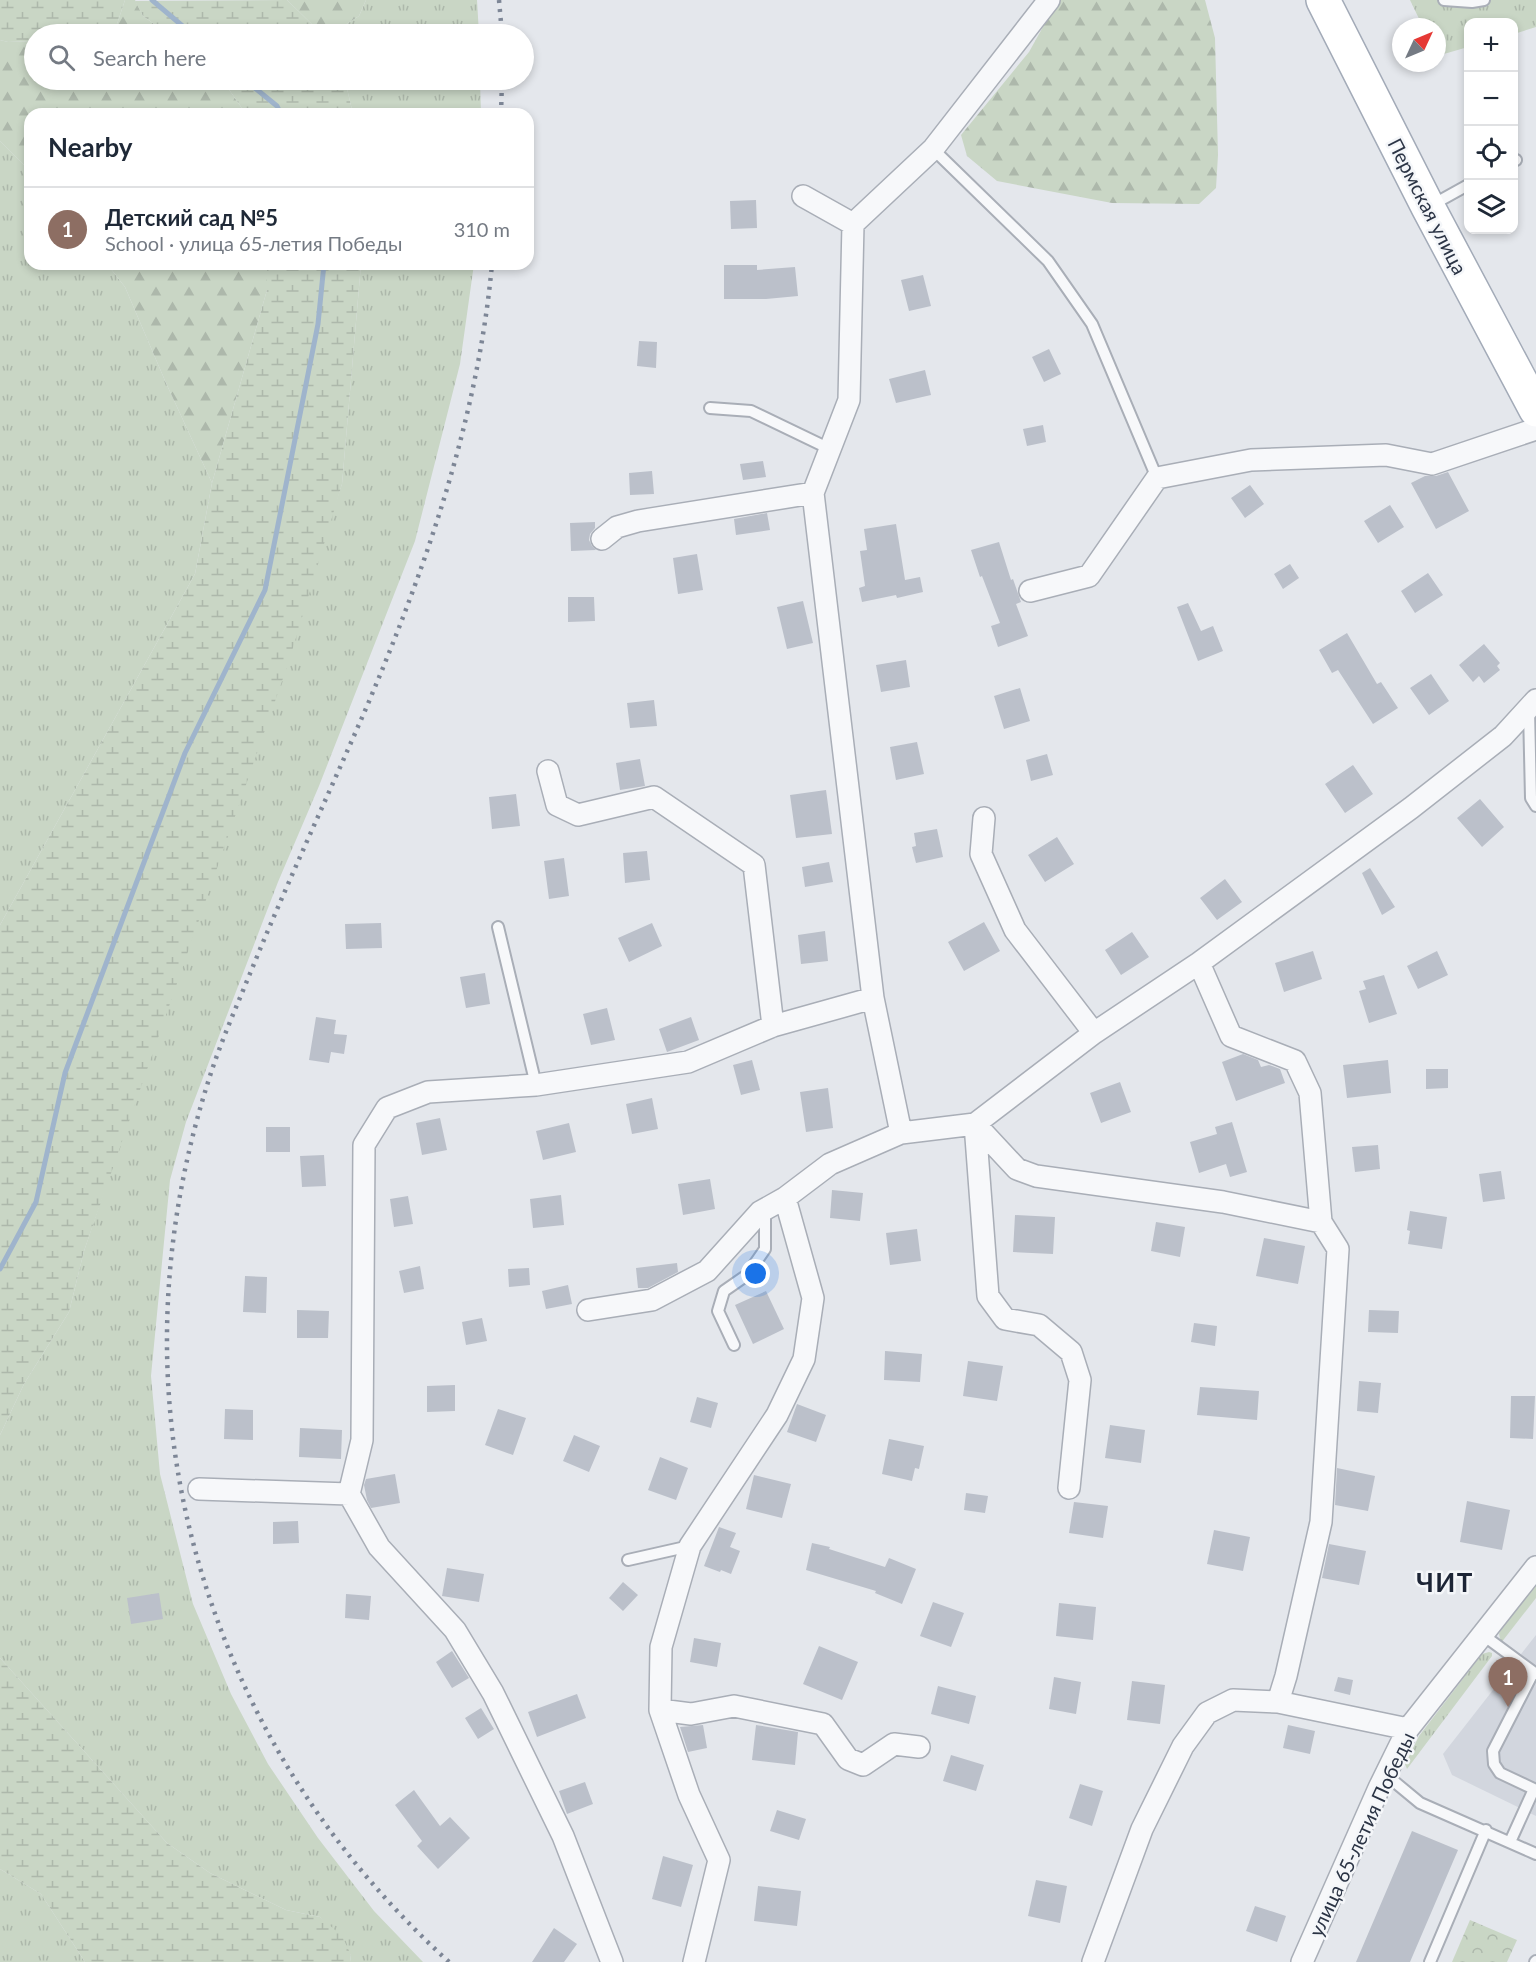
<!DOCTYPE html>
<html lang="en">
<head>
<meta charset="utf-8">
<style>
	:root { --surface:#fff; --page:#f6f6f7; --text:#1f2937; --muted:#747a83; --line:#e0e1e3; --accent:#d1495b }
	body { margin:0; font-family:Lato,sans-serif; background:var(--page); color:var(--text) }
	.controls { position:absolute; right:18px; top:18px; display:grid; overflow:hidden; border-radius:12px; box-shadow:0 3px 9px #0003 }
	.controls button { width:54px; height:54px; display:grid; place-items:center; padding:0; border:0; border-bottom:2px solid var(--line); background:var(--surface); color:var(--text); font:30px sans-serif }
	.compass { position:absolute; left:1392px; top:18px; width:54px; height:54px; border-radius:50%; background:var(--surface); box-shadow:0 3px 9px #0003; rotate:46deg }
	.you { position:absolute; left:756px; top:1274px; width:21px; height:21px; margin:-15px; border:4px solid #fff; border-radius:50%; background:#1a73e8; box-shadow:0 0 0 9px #1a73e833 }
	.badge { display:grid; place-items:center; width:39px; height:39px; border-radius:50%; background:var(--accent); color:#fff; font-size:20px; font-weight:700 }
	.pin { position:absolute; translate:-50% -50px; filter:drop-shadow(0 2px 3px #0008) }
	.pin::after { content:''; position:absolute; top:32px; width:21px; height:18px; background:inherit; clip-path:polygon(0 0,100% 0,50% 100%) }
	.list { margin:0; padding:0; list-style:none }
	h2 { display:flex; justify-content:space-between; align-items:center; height:78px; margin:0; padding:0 24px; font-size:26px }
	h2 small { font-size:20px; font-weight:400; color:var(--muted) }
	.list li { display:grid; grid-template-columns:39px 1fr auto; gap:18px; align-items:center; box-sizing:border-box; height:84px; padding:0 24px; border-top:2px solid var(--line) }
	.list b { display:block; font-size:22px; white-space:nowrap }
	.list p { margin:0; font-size:20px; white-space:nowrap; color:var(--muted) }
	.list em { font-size:20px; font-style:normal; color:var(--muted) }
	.icon { flex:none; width:33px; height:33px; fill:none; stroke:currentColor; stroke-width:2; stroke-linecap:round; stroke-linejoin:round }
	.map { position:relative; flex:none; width:1536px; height:1962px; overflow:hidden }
	.search { position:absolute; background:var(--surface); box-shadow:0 3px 9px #0003; left:24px; top:24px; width:510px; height:66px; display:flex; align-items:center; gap:15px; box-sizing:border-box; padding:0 21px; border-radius:33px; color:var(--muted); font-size:22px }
	.panel { position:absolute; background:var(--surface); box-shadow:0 3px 9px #0003; left:24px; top:108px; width:510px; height:162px; border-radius:18px }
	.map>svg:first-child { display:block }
	.built { fill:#d2d6de }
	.grass { fill:url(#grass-tufts) }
	.forest { fill:url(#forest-firs) }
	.wetland { fill:url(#wetland-marsh) }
	.park { fill:url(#park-crowns) }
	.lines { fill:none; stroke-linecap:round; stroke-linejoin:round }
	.stream { stroke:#9fb4cc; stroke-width:5 }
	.building { fill:#bbc0ca }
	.lane-casing { stroke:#a9aeb7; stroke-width:14 }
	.street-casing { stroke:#a9aeb7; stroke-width:24 }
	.primary-casing { stroke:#a3abb8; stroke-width:36 }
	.lane { stroke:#f7f8fa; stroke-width:10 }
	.street { stroke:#f7f8fa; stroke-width:21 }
	.primary { stroke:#fff; stroke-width:33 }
	.rail { stroke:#7d8696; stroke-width:4.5; stroke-dasharray:3 6; stroke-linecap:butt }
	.labels { text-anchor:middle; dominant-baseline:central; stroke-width:5; stroke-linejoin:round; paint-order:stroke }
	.street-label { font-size:20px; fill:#2b3445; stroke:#f4f6f9 }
	.district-label { font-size:26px; font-weight:bold; letter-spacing:1.5px; fill:#1d2536; stroke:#f4f6f9 }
</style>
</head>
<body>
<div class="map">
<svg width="1536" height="1962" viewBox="0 0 1536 1962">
	<defs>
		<pattern id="grass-tufts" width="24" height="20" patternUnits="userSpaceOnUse" patternTransform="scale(1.5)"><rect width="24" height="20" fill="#c9d6c5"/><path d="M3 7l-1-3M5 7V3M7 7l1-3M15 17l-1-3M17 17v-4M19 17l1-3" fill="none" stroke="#adb8ab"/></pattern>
		<pattern id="forest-firs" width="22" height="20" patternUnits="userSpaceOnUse" patternTransform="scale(1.5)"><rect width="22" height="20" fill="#c9d6c5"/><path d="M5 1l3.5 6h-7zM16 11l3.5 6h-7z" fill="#adb8ab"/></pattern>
		<pattern id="wetland-marsh" width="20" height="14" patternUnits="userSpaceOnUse" patternTransform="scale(1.5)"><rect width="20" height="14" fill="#c9d6c5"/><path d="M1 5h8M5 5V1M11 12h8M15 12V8" fill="none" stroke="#adb8ab"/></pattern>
		<pattern id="park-crowns" width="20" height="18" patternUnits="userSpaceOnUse" patternTransform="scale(1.5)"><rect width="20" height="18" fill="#c9d6c5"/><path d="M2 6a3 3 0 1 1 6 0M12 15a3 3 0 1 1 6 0" fill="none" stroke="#adb8ab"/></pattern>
	</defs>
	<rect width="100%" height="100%" fill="#e4e7ec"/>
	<!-- built -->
	<path class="built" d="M1536 1635V1816L1452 1775 1443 1754Z"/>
	<!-- grass -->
	<path class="grass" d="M366 0H477L479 34H331L359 16Z
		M1410 0H1536V27L1514 34V22H1468V47L1437 56V27H1423Z
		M345 80H480L481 114H353Z
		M0 141 30 171V264H107L125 287 166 383 212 483 195 574 0 925Z
		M361 264H474L460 364 415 541 319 786 278 882 186 1122 170 1180 151 1376 160 1474 193 1604 231 1694 268 1764 318 1838 374 1911 423 1962H350L351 1955 320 1917 286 1910 210 1873 167 1843 0 1658V1435L24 1384 69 1312 84 1251 342 484Z
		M1536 1583V1598L1501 1643 1499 1634 1501 1629Z
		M1489 1652 1492 1653V1656L1407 1769 1405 1764 1419 1736 1482 1654Z
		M0 1869 41 1894 85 1962H0Z"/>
	<!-- forest -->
	<path class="forest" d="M125 0H135L143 16 168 34H106L117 24Z
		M287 0H366L359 16 331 34H322Z
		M1049 0H1205L1215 38 1218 155 1216 188 1199 204 1112 203 997 181 967 156 961 135 1029 52 1053 9Z
		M0 40 8 42 34 41V80H218L230 91 246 114H30V171L0 141Z
		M107 264H267V290L212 483 166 383 125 287Z"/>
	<!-- wetland -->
	<path class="wetland" d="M0 0H125L117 24 106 34H34V41L8 42 0 40Z
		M287 0 322 34H168L143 16 135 1Z
		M218 80H345L353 114H246L230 91Z
		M267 264H361L342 484 289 661 84 1251 69 1312 24 1384 0 1435V925L195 574 212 483 267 290Z
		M0 1658 167 1843 210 1873 286 1910 320 1917 342 1936 351 1955 350 1962H85L41 1894 0 1869Z"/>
	<!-- park -->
	<path class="park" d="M1470 1920 1517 1940 1507 1962H1452Z"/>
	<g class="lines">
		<!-- stream -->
		<path class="stream" d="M152 0 192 34
			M245 80 277 106 281 114
			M0 1269 36 1202 65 1073 185 753 265 590 318 324 324 264"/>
	</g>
	<!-- building -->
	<path class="building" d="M756 200 757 228 731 229 730 201Z
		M724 265H757V270L795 267 798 296 766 299H724Z
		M923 275 931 306 909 311 901 280Z
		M639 341 657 342 656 368 637 366Z
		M1049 349 1061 374 1044 382 1032 357Z
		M925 370 931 395 896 403 889 379Z
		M1043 425 1046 442 1027 446 1023 429Z
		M763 461 766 477 743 480 740 464Z
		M652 471 654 494 630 495 629 473Z
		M1448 472 1469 511 1436 529 1411 483 1425 476H1436Z
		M1250 485 1264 504 1245 518 1231 498Z
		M1390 505 1404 527 1378 543 1364 521Z
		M767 513 770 530 736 535 734 519Z
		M595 522V528L590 534 589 540 592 546 596 550 571 551 570 523Z
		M896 524 905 580 920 577 923 592 897 598 896 595 862 602 859 588 865 586 860 551 867 550 864 529Z
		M999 542 1011 580 1013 579 1021 602 1016 604 1028 636 998 647 991 626 1000 623 982 576 980 577 971 550Z
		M697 554 703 590 678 594 673 558Z
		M1290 564 1299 578 1283 589 1274 574Z
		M1428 573 1443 595 1415 613 1401 591Z
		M568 597H594L595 621 568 622Z
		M803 601 813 643 787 649 777 607Z
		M1188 603 1201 631 1213 626 1223 651 1198 661 1177 607Z
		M1347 633 1377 684 1381 682 1398 708 1373 724 1338 670 1332 673 1319 650Z
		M1484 644 1500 663 1497 666 1500 670 1484 683 1479 676 1473 682 1459 665Z
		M906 660 910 687 881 692 876 665Z
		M1431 674 1449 701 1429 715 1410 688Z
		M1020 688 1030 721 1004 729 994 696Z
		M654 700 657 726 630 728 627 703Z
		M917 742 924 774 896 780 890 747Z
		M1047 754 1053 775 1031 781 1026 760Z
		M640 759 645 786 620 790 616 763Z
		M1353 765 1373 794 1345 813 1325 784Z
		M826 790 832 834 796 838 790 795Z
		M516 794 520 826 492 829 489 797Z
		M1480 799 1504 827 1482 847 1457 818Z
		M937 829 943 857 916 863 912 847 916 846 914 833Z
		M1057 837 1074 864 1045 882 1028 855Z
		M647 851 650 880 625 883 623 853Z
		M564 858 569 896 549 899 544 861Z
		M829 862 833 882 805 887 802 867Z
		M1370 868 1395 907 1382 915 1362 873Z
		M1225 879 1242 902 1217 920 1200 898Z
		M984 922 1000 951 964 971 948 942Z
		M381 923 382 948 346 949 345 924Z
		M652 923 662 946 629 962 618 938Z
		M825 931 828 961 801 964 798 935Z
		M1132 932 1149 957 1121 975 1105 950Z
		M1313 951 1322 979 1284 992 1275 963Z
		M1437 951 1448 975 1418 989 1407 966Z
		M485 973 490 1004 466 1008 460 977Z
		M1384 975 1397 1014 1369 1023 1359 991 1366 989 1363 981Z
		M607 1008 615 1040 591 1045 583 1014Z
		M316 1017 336 1020 334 1034 347 1035 344 1054 331 1052 329 1063 309 1060Z
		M691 1017 699 1040 667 1052 659 1029Z
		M1243 1054 1258 1060 1261 1067 1269 1065 1280 1069 1285 1083 1236 1101 1222 1062Z
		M752 1060 760 1090 741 1095 733 1065Z
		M1388 1060 1391 1093 1347 1098 1343 1065Z
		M1426 1069H1448V1088L1426 1089Z
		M1120 1082 1131 1112 1101 1123 1090 1093Z
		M828 1088 833 1128 806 1132 800 1092Z
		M652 1098 658 1129 632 1134 626 1104Z
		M440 1118 447 1150 422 1155 416 1123Z
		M1232 1122 1247 1172 1230 1177 1226 1164 1199 1173 1190 1142 1217 1134 1215 1127Z
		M569 1123 576 1152 543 1160 536 1131Z
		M266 1127H290V1152H266Z
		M1378 1145 1380 1169 1355 1172 1352 1147Z
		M324 1155 326 1186 302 1187 300 1156Z
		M1501 1171 1505 1199 1483 1202 1479 1174Z
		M710 1179 715 1209 683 1215 678 1184Z
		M832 1190 863 1193 860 1221 830 1218Z
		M561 1195 564 1225 533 1228 530 1199Z
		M408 1196 413 1224 394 1227 390 1199Z
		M1410 1211 1447 1217 1442 1249 1408 1244 1410 1231 1407 1230Z
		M1015 1215 1055 1217 1053 1254 1013 1252Z
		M1156 1222 1185 1227 1180 1257 1151 1251Z
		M917 1229 921 1261 890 1265 886 1233Z
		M1264 1238 1305 1246 1298 1284 1256 1276Z
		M677 1263 678 1272 648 1288H638L636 1268Z
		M420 1266 424 1289 404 1293 399 1271Z
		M529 1268 530 1285 509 1287 508 1269Z
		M245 1276 267 1277 266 1313 243 1312Z
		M568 1285 572 1304 546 1309 542 1291Z
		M766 1291 784 1329 753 1344 735 1305Z
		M297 1310 329 1311 328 1338H297Z
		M1369 1310 1399 1311 1398 1333 1368 1332Z
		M482 1318 487 1341 466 1345 462 1322Z
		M1194 1323 1217 1326 1215 1346 1191 1342Z
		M885 1351 922 1354 920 1382 884 1380Z
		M968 1361 1003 1366 997 1401 963 1396Z
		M1359 1381 1381 1383 1378 1413 1357 1411Z
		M455 1385V1411L427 1412V1386Z
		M1200 1387 1259 1391 1257 1420 1197 1415Z
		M1511 1396H1535L1533 1439 1510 1438Z
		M697 1397 718 1403 711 1428 690 1422Z
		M797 1404 826 1415 816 1442 787 1432Z
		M225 1409 253 1410V1440L224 1439Z
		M498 1409 526 1418 513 1455 485 1445Z
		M1110 1425 1145 1430 1141 1463 1105 1458Z
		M300 1428 342 1430 341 1459 299 1457Z
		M574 1435 600 1446 589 1472 563 1461Z
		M889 1439 924 1446 919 1469 915 1468 912 1481 882 1474Z
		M660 1457 688 1468 676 1500 648 1490Z
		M1337 1468 1375 1476 1368 1511 1335 1505Z
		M395 1474 400 1503 371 1508 367 1500 364 1485 366 1479Z
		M754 1475 791 1484 782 1518 746 1509Z
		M966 1493 988 1496 985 1513 964 1510Z
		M1467 1501 1510 1510 1502 1550 1460 1542Z
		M1074 1502 1108 1506 1103 1538 1069 1533Z
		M298 1521 299 1543 273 1544V1522Z
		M719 1527 736 1533 730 1547 740 1551 731 1574 721 1570 720 1572 704 1566Z
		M1214 1530 1250 1537 1243 1571 1207 1564Z
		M812 1543 830 1547 829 1549 885 1567 889 1558 916 1569 902 1604 875 1593 876 1591 806 1570Z
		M1329 1544 1366 1551 1359 1585 1322 1578Z
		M447 1568 484 1574 479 1602 442 1596Z
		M623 1582 638 1595 623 1611 609 1598Z
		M159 1593 163 1619 131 1624 127 1598Z
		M346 1594 371 1596 369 1620 345 1618Z
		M933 1602 964 1613 951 1647 920 1636Z
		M1059 1603 1096 1607 1093 1640 1056 1636Z
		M694 1638 721 1643 717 1667 690 1662Z
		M819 1646 858 1662 842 1700 803 1684Z
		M452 1651 469 1678 452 1688 436 1662Z
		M1054 1677 1081 1682 1076 1714 1049 1709Z
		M1338 1677 1353 1680 1350 1695 1334 1691Z
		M1132 1681 1165 1685 1160 1724 1127 1720Z
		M938 1686 976 1696 969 1724 931 1714Z
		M577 1694 586 1718 537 1737 528 1712Z
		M481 1708 494 1729 478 1739 465 1718Z
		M703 1725 707 1748 688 1752 680 1727Z
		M756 1725 798 1732 795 1765 752 1760Z
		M1288 1725 1315 1731 1310 1754 1283 1748Z
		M951 1755 984 1765 976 1791 943 1781Z
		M585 1782 593 1804 567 1814 559 1791Z
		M1080 1784 1103 1791 1092 1826 1069 1818Z
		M414 1790 440 1826 450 1817 470 1838 438 1869 417 1846 422 1841 395 1805Z
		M777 1810 806 1819 799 1840 770 1831Z
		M1412 1831 1458 1850 1410 1962H1356Z
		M663 1856 693 1865 681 1907 652 1899Z
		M1036 1880 1067 1886 1060 1923 1028 1916Z
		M758 1886 801 1891 797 1926 754 1921Z
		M1255 1906 1286 1916 1277 1942 1246 1931Z
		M554 1928 577 1944 564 1962H532Z"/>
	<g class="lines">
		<!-- lane casing -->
		<g class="lane-casing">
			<path id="lane" d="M1444 0 1472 2 1484 0
				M933 149 1048 261 1092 324 1157 478
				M1514 161 1516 160
				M1432 205 1468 185
				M710 408 751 411 830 449
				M1529 710 1531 798 1536 806
				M498 927 536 1085
				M734 1345 718 1311 724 1291 747 1275 765 1249V1210
				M628 1560 690 1546
				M1483 1635 1536 1674
				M1533 1673 1493 1751 1494 1764 1500 1773 1536 1790
				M1385 1774 1420 1803 1536 1854
				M1510 1842 1534 1789
				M1430 1962 1486 1830
				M1535 1962 1536 1961"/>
		</g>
		<!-- street casing -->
		<g class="street-casing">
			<path id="street" d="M803 196 853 224 849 400 813 493 873 998 901 1133
				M853 224 933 149 1049 0
				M602 539 617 527 638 521 813 493
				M1030 591 1089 576 1157 478 1251 460 1386 455 1432 464 1536 429
				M548 771 557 805 578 815 654 797 754 865 773 1026
				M984 818 981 854 1015 930 1094 1033
				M975 1124 1017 1169 1036 1176 1223 1202 1321 1222 1310 1093 1295 1061 1231 1036 1199 963
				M975 1124 988 1296 1005 1319 1039 1325 1071 1352 1080 1380 1069 1488
				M588 1310 652 1300 707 1271 760 1212 785 1198 830 1164 901 1133 975 1124 1094 1033 1199 963 1411 808 1503 736 1536 700
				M199 1489 349 1494 379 1547 455 1630 493 1693 563 1836 612 1962
				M349 1494 362 1440 364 1145 387 1108 428 1092 536 1085 688 1062 773 1026 873 998
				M1278 1702 1408 1729
				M660 1710 691 1714 734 1706 823 1724 848 1759 863 1765 894 1744 919 1747
				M694 1962 719 1860 689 1795 660 1710 661 1647 690 1546 777 1415 804 1359 813 1298 785 1198
				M1093 1962 1142 1829 1183 1746 1207 1713 1233 1700 1278 1702 1286 1676 1321 1522 1338 1249 1321 1222
				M1302 1962 1379 1788 1408 1729 1536 1567"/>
		</g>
		<!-- primary casing -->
		<g class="primary-casing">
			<path id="primary" d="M1323 0 1428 207 1536 410"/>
		</g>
		<!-- lane -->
		<use href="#lane" class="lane"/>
		<!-- street -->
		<use href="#street" class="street"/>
		<!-- primary -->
		<use href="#primary" class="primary"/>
		<!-- rail -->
		<path class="rail" d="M499 0 502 34
			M501 114 502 80
			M449 1962C335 1858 253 1734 206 1587 152 1419 155 1248 209 1079 220 1044 235 1010 249 976 286 885 328 796 367 706 427 565 478 417 492 264"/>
	</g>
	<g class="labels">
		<!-- street labels -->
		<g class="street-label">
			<text transform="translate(1428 206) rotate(63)">Пермская улица</text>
			<text transform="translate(1361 1834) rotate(-65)">улица 65-летия Победы</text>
		</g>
		<!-- district labels -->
		<g class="district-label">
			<text x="1445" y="1582">ЧИТ</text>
		</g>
	</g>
</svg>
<div class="controls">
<button>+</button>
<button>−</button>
<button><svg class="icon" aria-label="locate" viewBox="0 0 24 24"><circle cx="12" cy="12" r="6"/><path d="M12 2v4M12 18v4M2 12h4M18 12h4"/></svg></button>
<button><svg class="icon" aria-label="layers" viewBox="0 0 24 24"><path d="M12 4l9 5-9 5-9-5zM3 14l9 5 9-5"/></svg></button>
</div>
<svg class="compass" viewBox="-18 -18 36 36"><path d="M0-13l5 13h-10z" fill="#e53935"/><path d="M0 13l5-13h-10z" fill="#747a83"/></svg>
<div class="you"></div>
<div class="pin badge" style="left:1508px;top:1707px;background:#8d6e63">1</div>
<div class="search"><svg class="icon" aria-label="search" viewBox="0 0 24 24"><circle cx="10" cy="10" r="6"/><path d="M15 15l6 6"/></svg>Search here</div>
<section class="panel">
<h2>Nearby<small></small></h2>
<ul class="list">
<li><span class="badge" style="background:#8d6e63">1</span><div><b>Детский сад №5</b><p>School · улица 65-летия Победы</p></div><em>310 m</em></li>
</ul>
</section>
</div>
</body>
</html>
